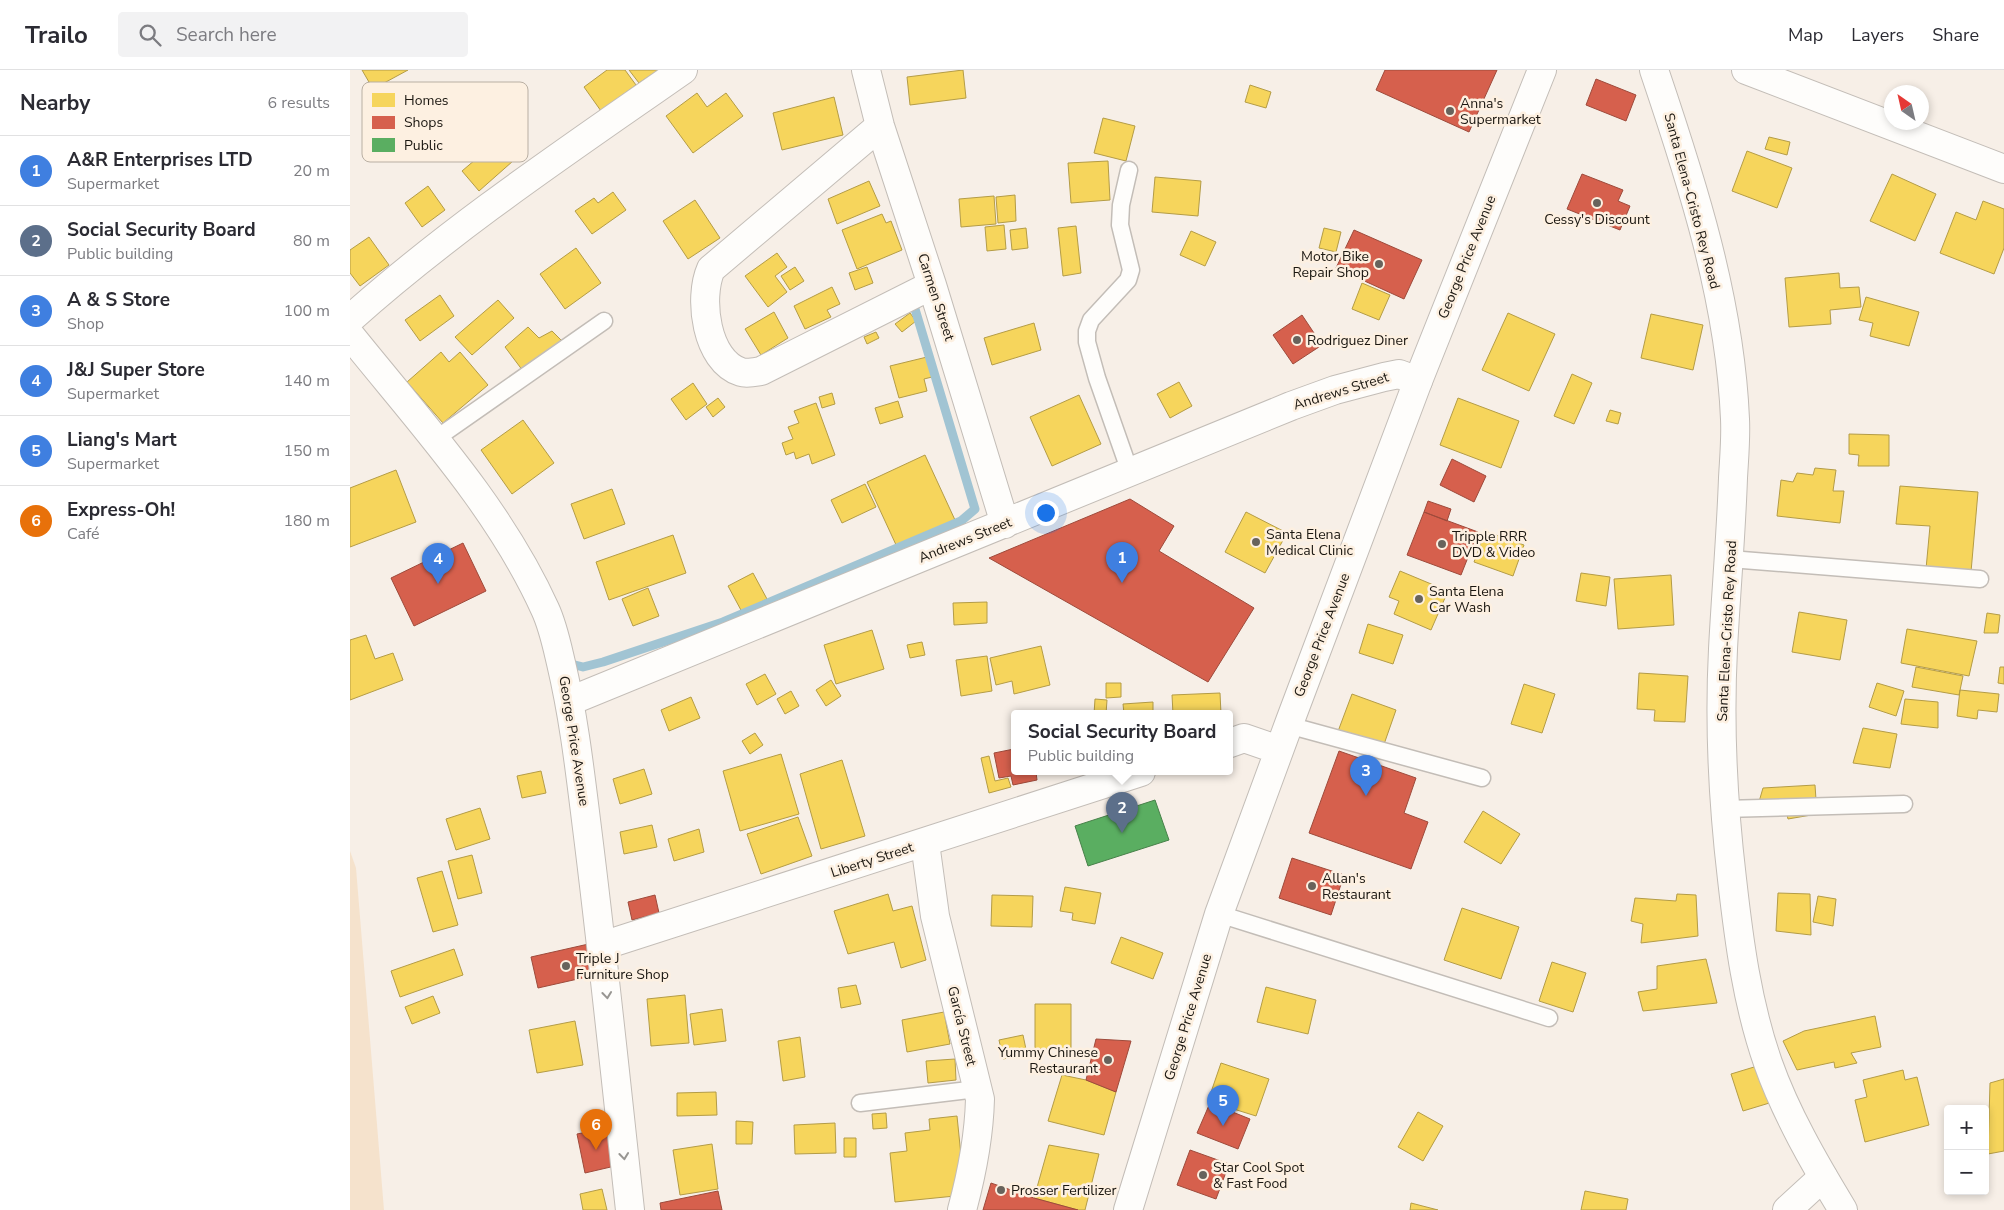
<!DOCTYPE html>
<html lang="en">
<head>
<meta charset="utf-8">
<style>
	:root { --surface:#fff; --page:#f2f2f3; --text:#2b2b33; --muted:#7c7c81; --line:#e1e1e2; --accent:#7c3aed }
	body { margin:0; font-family:"Nunito Sans",sans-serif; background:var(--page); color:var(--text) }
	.controls { position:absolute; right:15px; bottom:15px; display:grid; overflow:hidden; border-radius:5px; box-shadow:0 2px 8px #0003 }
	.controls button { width:45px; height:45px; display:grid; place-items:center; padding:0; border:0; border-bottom:1px solid var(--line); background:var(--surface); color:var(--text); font:25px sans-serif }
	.compass { position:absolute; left:1534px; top:15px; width:45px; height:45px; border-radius:50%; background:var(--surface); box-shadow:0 2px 8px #0003; rotate:326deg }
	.you { position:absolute; left:695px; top:442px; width:18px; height:18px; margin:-12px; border:4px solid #fff; border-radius:50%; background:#1a73e8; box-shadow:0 0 0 8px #1a73e833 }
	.badge { display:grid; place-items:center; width:32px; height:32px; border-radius:50%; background:var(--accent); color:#fff; font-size:16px; font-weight:700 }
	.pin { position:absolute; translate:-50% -41px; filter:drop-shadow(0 1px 2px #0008) }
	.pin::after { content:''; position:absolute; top:26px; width:18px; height:15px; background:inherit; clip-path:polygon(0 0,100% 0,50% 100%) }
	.popup { position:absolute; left:661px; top:640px; width:222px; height:65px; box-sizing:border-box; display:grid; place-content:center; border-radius:5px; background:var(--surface); filter:drop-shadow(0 1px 4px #0005); font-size:16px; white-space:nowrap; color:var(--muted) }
	.popup b { font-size:19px; color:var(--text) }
	.popup::after { content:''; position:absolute; left:50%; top:100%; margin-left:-10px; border:10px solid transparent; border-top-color:var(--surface) }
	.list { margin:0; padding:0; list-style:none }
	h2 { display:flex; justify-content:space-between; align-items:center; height:65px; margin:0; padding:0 20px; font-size:21px }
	h2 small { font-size:16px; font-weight:400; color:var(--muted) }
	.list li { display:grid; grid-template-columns:32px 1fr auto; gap:15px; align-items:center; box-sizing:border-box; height:70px; padding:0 20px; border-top:1px solid var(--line) }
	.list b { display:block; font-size:19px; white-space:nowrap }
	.list p { margin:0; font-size:16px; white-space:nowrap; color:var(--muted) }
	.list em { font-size:16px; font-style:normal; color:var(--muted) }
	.icon { flex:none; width:28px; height:28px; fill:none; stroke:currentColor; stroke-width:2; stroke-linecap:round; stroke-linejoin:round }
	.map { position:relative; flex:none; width:1654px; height:1140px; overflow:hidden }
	header { display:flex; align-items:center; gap:30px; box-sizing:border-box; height:70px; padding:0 25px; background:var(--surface); border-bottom:1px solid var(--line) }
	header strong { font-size:24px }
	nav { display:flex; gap:28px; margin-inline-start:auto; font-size:18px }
	.search { width:350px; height:45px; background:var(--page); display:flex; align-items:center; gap:12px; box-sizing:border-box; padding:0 18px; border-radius:5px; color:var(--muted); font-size:19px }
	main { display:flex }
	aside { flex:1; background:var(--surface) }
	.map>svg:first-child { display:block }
	.green { fill:#f5e2cc }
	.homes { fill:#f6d55c; stroke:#b49c46 }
	.shops { fill:#d6604d; stroke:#9e4a3b }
	.public { fill:#5aae61; stroke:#478149 }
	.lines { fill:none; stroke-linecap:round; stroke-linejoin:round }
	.stream { stroke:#a1c4d3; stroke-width:9 }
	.lane-casing { stroke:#c3bdb7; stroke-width:19 }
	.street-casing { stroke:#c3bdb7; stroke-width:30 }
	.secondary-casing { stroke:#c3bdb7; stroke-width:30 }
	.lane { stroke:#fefdfb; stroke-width:16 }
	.street { stroke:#fefdfb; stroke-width:28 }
	.secondary { stroke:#fefdfb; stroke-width:28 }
	.oneway { stroke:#989692 }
	.poi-dot { fill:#68635c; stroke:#fdf0e1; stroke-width:2 }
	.labels { text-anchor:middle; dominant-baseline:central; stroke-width:5; stroke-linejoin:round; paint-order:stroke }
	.poi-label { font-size:14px; fill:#1b1711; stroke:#fdf0e1; text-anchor:start }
	.street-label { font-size:14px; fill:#1b1711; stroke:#fdf0e1 }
	.key { fill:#fdf0e1; stroke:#b9afa3; stroke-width:1 }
	.key-label { font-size:14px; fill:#1b1711 }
</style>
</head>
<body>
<header>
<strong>Trailo</strong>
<div class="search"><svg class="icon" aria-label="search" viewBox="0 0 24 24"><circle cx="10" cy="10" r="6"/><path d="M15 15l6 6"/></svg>Search here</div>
<nav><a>Map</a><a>Layers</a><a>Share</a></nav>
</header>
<main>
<aside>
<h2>Nearby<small>6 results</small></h2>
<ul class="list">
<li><span class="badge" style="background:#3f7fe0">1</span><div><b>A&amp;R Enterprises LTD</b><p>Supermarket</p></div><em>20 m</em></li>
<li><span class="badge" style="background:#5c6f8a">2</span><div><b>Social Security Board</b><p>Public building</p></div><em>80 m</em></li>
<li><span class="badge" style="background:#3f7fe0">3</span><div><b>A &amp; S Store</b><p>Shop</p></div><em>100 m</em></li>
<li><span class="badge" style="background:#3f7fe0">4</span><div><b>J&amp;J Super Store</b><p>Supermarket</p></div><em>140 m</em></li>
<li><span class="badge" style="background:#3f7fe0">5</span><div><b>Liang's Mart</b><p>Supermarket</p></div><em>150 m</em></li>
<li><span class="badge" style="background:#e8710a">6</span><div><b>Express-Oh!</b><p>Café</p></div><em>180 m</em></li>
</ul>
</aside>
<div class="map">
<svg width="1654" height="1140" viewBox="0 0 1654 1140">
	<rect width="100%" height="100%" fill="#f7efe7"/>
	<!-- green -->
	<path class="green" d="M0 781 6 798 34 1140H0Z"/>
	<!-- homes -->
	<path class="homes" d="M12 0H58L23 19Z
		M257 0H275L286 15 251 41 234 17Z
		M279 0H306L307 1 289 13Z
		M613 0 616 28 560 35 557 7Z
		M900 15 921 22 916 38 895 32Z
		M347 23 357 37 376 23 393 46 343 83 316 46Z
		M484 27 493 65 432 80 423 43Z
		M753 48 785 56 776 91 744 83Z
		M1419 67 1440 72 1437 85 1415 79Z
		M146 72 163 91 129 121 112 101Z
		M1397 81 1442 98 1427 138 1382 121Z
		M758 91 760 130 721 133 718 93Z
		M1542 104 1586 124 1565 171 1520 151Z
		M805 107 851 111 848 146 802 142Z
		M519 111 530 136 487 154 478 129Z
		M78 116 95 140 72 157 55 133Z
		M263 122 276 140 242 164 225 141 244 128 248 133Z
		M665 125 666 151 648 153 646 127Z
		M644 126 646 154 611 157 609 129Z
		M345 130 370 168 338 189 313 151Z
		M1633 131 1654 139V178L1644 204 1590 183 1606 142 1626 150Z
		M532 144 536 153 541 151 552 180 507 199 492 160Z
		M654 155 656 179 637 181 635 157Z
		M726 156 731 203 713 206 708 158Z
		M676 158 678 178 662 180 660 160Z
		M974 158 991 162 986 182 969 178Z
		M841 161 866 172 855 196 830 185Z
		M19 167 39 195 10 216 0 203V180Z
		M226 178 251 213 215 239 190 204Z
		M427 183 437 197 425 206 437 222 418 237 395 206Z
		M445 197 454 211 440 220 431 206Z
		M517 197 523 213 505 220 499 203Z
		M1489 203 1490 218 1509 217 1511 237 1480 240 1481 254 1439 257 1435 208Z
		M1012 213 1040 225 1029 250 1002 239Z
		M482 217 490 234 477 240 481 247 455 259 444 236Z
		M90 225 104 246 70 271 55 250Z
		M1516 227 1569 242 1559 276 1520 266 1523 253 1509 250Z
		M148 230 164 248 122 285 105 267Z
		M424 242 438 268 411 285 395 259Z
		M560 243 566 251 552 262 545 254Z
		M1158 243 1205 264 1179 321 1132 300Z
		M1301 244 1353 255 1343 300 1291 288Z
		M684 253 691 280 642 295 634 268Z
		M178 257 189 268 202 261 215 274 173 301 155 277Z
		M526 262 529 268 517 274 514 267Z
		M91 282 99 292 110 282 138 315 93 353 57 312Z
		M577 287 582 307 574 309 577 321 549 328 540 296Z
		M1222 304 1242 313 1224 354 1204 346Z
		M829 312 842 336 820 348 807 324Z
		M343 313 357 334 336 350 321 329Z
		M482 323 485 334 472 338 469 327Z
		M729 325 751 374 702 396 680 347Z
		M368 328 375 337 363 347 356 337Z
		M1108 328 1169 351 1151 398 1090 375Z
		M548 331 553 347 530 354 525 338Z
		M466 333 485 385 462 394 459 384 446 389 444 382 436 385 432 373 443 369 438 357 449 353 444 341Z
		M1260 340 1271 343 1268 354 1256 351Z
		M173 350 204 393 162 424 131 380Z
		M1499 364 1539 365V396H1508L1509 385 1499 384Z
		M575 385 605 450 547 477 517 412Z
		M1465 398 1486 400 1483 421H1494L1490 453 1427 446 1431 410 1443 412 1447 403 1463 405Z
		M46 400 66 452 0 477V418Z
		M515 414 526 437 492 453 481 430Z
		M1550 416 1628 422 1621 502 1576 499 1580 456 1546 454Z
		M262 419 275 454 234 469 221 434Z
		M896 442 937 463 915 503 875 482Z
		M1135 461 1174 475 1163 506 1124 492Z
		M323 465 336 503 259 530 246 492Z
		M1050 501 1098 521 1081 560 1044 544 1049 531 1039 527Z
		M403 503 417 529 392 542 378 516Z
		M1231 503 1260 507 1256 536 1226 531Z
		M1321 505 1324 555 1268 559 1264 509Z
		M298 518 309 546 283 556 272 529Z
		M637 532V553L604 555 603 533Z
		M1449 542 1497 550 1490 590 1442 582Z
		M1637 543 1650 545 1648 563H1634Z
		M1018 554 1053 565 1043 594 1009 583Z
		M1557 559 1627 571 1619 606 1551 593Z
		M522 560 534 599 486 614 474 575Z
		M16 565 25 589 43 583 53 610 0 630V570Z
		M572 572 575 585 560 588 557 575Z
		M691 576 700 615 664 624 662 611 646 615 640 588Z
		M637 586 642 621 611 626 606 590Z
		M1566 597 1613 606 1609 625 1562 617Z
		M1650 597H1654V614L1648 613Z
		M1289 603 1338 606 1335 652 1304 651 1305 640 1287 639Z
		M415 604 426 624 407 635 396 614Z
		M481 610 491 626 476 636 466 620Z
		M756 613H771V627L756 628Z
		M1527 613 1554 621 1546 646 1519 637Z
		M1174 614 1205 624 1192 663 1161 654Z
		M1610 620 1649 624 1647 642 1628 640 1627 649 1607 646Z
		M441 621 449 636 435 644 427 629Z
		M870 623 871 644H823L822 625Z
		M1002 624 1046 640 1032 680 987 664Z
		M341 627 350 648 319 661 311 640Z
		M745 629 757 630 756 644H744Z
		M1555 629 1588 632V658L1551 654Z
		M803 632V644H774L773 634Z
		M1513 658 1547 664 1540 698 1503 693Z
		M405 663 413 675 400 684 392 671Z
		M431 684 449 744 390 761 373 701Z
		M639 686 645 711 658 708 661 717 639 723 631 688Z
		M492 690 515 766 471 779 450 704Z
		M294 699 302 724 270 734 263 709Z
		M191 701 196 723 172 728 167 706Z
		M1465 715 1467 744 1438 749 1436 741 1406 742 1413 718Z
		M130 738 140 769 106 780 96 749Z
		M1133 741 1170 764 1151 794 1114 772Z
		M448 747 462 786 411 804 397 764Z
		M302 755 307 777 274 784 270 762Z
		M349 759 354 782 324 791 318 769Z
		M122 785 132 823 108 829 98 791Z
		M92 801 108 855 83 862 67 808Z
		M715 817 751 823 745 854 722 850 723 843 710 841Z
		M1428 823 1460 824 1461 865 1426 861Z
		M538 824 543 841 562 836 576 890 551 898 544 872 498 884 484 841Z
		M1327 824 1346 825 1348 866 1291 873 1293 854 1281 851 1285 828 1326 831Z
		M642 825 683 826 682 857 641 856Z
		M1468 826 1486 829 1483 856 1463 852Z
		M1112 838 1169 857 1151 909 1094 890Z
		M771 867 813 883 803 909 761 893Z
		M104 879 113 905 50 927 41 901Z
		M1356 889 1367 933 1293 941 1288 922 1307 919V896Z
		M1202 892 1236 903 1223 942 1189 931Z
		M506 915 511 934 491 938 488 918Z
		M916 917 966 930 958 964 907 952Z
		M335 925 339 973 301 976 297 929Z
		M83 926 90 943 62 954 55 937Z
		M685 934H721V979H685Z
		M372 939 376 971 344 975 340 944Z
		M594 942 600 974 557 982 552 950Z
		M1525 946 1531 977 1501 983 1507 993 1485 998 1484 992 1447 1000 1433 971 1454 961Z
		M225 951 233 995 187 1003 179 960Z
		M673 965 677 984 653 989 649 970Z
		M450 967 455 1007 433 1011 428 971Z
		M605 989 606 1010 578 1013 576 991Z
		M871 993 919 1009 906 1046 858 1031Z
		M1414 994 1426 1031 1393 1041 1381 1004Z
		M1553 1000 1555 1010 1567 1007 1579 1055 1515 1072 1505 1030 1517 1027 1513 1010Z
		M712 1005 736 1010 766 1022 754 1065 698 1051Z
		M1654 1009V1081L1638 1084 1640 1013Z
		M366 1022 367 1045 327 1046V1023Z
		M1068 1042 1093 1056 1073 1091 1048 1077Z
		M536 1043 537 1058 523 1059 522 1044Z
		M607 1046 615 1125 545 1132 540 1083 557 1081 555 1063 580 1060 579 1049Z
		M386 1051 403 1052 402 1074H386Z
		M485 1053 486 1083 445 1084 444 1055Z
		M494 1068H506V1087H494Z
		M362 1074 368 1119 330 1125 323 1080Z
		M699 1075 749 1084 735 1140H728L684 1128Z
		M252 1119 257 1140H233L230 1124Z
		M1235 1121 1278 1129 1276 1140H1231Z
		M1061 1133 1088 1140H1060Z"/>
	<!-- shops -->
	<path class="shops" d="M1035 0H1147L1119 62 1026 20Z
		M1246 9 1286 25 1276 51 1236 35Z
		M1232 104 1273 120 1268 131 1280 136 1270 160 1217 139Z
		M1004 160 1072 190 1054 229 986 198Z
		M952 245 972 275 943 294 923 265Z
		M1102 389 1136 406 1124 432 1090 415Z
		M780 429 824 456 809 481 904 538 858 612 639 488Z
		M1078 431 1101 439 1097 451 1074 442Z
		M1074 442 1128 462 1111 505 1057 485Z
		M113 473 136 521 64 556 41 508Z
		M664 679V702H686L687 710 663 715 661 706 649 708 644 683Z
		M989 681 1066 708 1054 743 1078 752 1061 799 959 763Z
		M942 788 994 805 981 845 929 828Z
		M305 825 309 843 282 850 278 832Z
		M243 873 250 904 188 918 181 887Z
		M746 969 781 971 766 1022 736 1010Z
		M860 1033 900 1049 888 1079 847 1063Z
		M257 1058 265 1096 235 1103 227 1064Z
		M840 1080 879 1094 866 1129 827 1115Z
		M641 1113 684 1128 728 1140H633Z
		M368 1121 372 1140H311L310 1133Z"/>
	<!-- public -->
	<path class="public" d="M805 730 819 770 738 796 725 756Z"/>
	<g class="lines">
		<!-- stream -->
		<path class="stream" d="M221 594 233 597 253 592 373 552 611 451 625 439 562 229"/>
		<!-- lane casing -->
		<g class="lane-casing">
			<path id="lane" d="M779 100 771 135 770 155 781 200 778 210 741 250 737 261V272L747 308 780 402
				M84 370 254 251
				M1380 489 1630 509
				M938 655 1132 708
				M1374 739 1554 734
				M869 844 1199 948
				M510 1033 627 1019"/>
		</g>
		<!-- street casing -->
		<g class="street-casing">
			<path id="street" d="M516 0 530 56 582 215 655 454
				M1396 0 1654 99
				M530 56 361 199C348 228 356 291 391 302 397 304 405 302 411 301L582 215
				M0 249C103 157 220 79 333 0
				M220 631 941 336 985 320 1034 307 1049 304 1068 311
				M575 773 585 846 630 1029C629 1067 622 1103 612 1140
				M1437 1140 1473 1107"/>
		</g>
		<!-- secondary casing -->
		<g class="secondary-casing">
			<path id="secondary" d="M1304 0C1342 112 1380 230 1385 349 1386 369 1384 389 1383 408 1381 465 1376 522 1373 579 1369 656 1373 733 1382 809 1389 871 1397 933 1418 993 1436 1044 1465 1094 1493 1140
				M0 265C69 351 149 437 195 539 203 556 207 576 211 593 224 648 230 702 237 758 253 885 266 1012 280 1140
				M880 673 894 668 929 680
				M252 876 791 702
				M778 1140 869 844 940 651 1068 311 1192 0"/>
		</g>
		<!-- lane -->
		<use href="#lane" class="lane"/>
		<!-- street -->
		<use href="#street" class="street"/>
		<!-- secondary -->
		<use href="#secondary" class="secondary"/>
	</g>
	<!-- one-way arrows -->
	<defs><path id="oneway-chevron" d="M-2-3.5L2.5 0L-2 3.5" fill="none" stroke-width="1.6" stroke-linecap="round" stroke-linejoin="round" transform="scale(1.25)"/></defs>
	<g class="oneway">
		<use href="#oneway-chevron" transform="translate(257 925) rotate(84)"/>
		<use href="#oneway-chevron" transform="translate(274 1086) rotate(84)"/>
	</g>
	<!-- markers -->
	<g class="poi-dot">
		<circle cx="1100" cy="41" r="5"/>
		<circle cx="1247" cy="133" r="5"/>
		<circle cx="1029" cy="194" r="5"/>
		<circle cx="947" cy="270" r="5"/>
		<circle cx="906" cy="472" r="5"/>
		<circle cx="1092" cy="474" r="5"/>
		<circle cx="1069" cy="529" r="5"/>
		<circle cx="962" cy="816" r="5"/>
		<circle cx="216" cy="896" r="5"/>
		<circle cx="758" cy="990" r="5"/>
		<circle cx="853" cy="1105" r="5"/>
		<circle cx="651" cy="1120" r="5"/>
	</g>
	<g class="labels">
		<!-- poi labels -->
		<g class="poi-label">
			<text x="1110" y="33">Anna's<tspan x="1110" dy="16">Supermarket</tspan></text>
			<text x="1247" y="149" text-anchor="middle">Cessy's Discount</text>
			<text x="1019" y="186" text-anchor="end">Motor Bike<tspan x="1019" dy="16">Repair Shop</tspan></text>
			<text x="957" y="270">Rodriguez Diner</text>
			<text x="916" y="464">Santa Elena<tspan x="916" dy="16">Medical Clinic</tspan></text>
			<text x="1102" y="466">Tripple RRR<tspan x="1102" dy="16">DVD &amp; Video</tspan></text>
			<text x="1079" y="521">Santa Elena<tspan x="1079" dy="16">Car Wash</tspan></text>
			<text x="972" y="808">Allan's<tspan x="972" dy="16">Restaurant</tspan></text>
			<text x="226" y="888">Triple J<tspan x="226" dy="16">Furniture Shop</tspan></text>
			<text x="748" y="982" text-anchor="end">Yummy Chinese<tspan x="748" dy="16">Restaurant</tspan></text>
			<text x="863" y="1097">Star Cool Spot<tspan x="863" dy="16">&amp; Fast Food</tspan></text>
			<text x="661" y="1120">Prosser Fertilizer</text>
		</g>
		<!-- street labels -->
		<g class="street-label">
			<text transform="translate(1342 131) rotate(75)">Santa Elena-Cristo Rey Road</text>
			<text transform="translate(1117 187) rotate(-68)">George Price Avenue</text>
			<text transform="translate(586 227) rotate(72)">Carmen Street</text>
			<text transform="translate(991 321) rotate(-17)">Andrews Street</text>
			<text transform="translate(615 470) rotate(-22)">Andrews Street</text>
			<text transform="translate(1377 561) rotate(-87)">Santa Elena-Cristo Rey Road</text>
			<text transform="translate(972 565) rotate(-69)">George Price Avenue</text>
			<text transform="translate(224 671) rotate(81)">George Price Avenue</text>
			<text transform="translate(522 790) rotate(-18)">Liberty Street</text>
			<text transform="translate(838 947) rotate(-73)">George Price Avenue</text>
			<text transform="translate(612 956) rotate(76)">García Street</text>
		</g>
	</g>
	<!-- legend -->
	<rect x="12" y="12" width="166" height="80" rx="8" class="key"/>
	<rect x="22" y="23" width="23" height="14" fill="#f6d55c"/>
	<rect x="22" y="46" width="23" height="13" fill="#d6604d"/>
	<rect x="22" y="68" width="23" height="14" fill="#5aae61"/>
	<g class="key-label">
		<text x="54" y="35">Homes</text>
		<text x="54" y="57">Shops</text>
		<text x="54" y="80">Public</text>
	</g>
</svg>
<div class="controls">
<button>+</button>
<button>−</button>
</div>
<svg class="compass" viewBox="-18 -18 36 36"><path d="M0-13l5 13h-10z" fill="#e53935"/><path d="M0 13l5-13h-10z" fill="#7c7c81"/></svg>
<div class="you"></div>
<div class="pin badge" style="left:772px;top:513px;background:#3f7fe0">1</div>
<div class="pin badge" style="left:772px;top:763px;background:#5c6f8a">2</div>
<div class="popup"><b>Social Security Board</b>Public building</div>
<div class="pin badge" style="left:1016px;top:726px;background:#3f7fe0">3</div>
<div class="pin badge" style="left:88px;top:514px;background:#3f7fe0">4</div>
<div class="pin badge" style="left:873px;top:1056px;background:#3f7fe0">5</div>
<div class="pin badge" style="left:246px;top:1080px;background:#e8710a">6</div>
</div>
</main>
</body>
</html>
